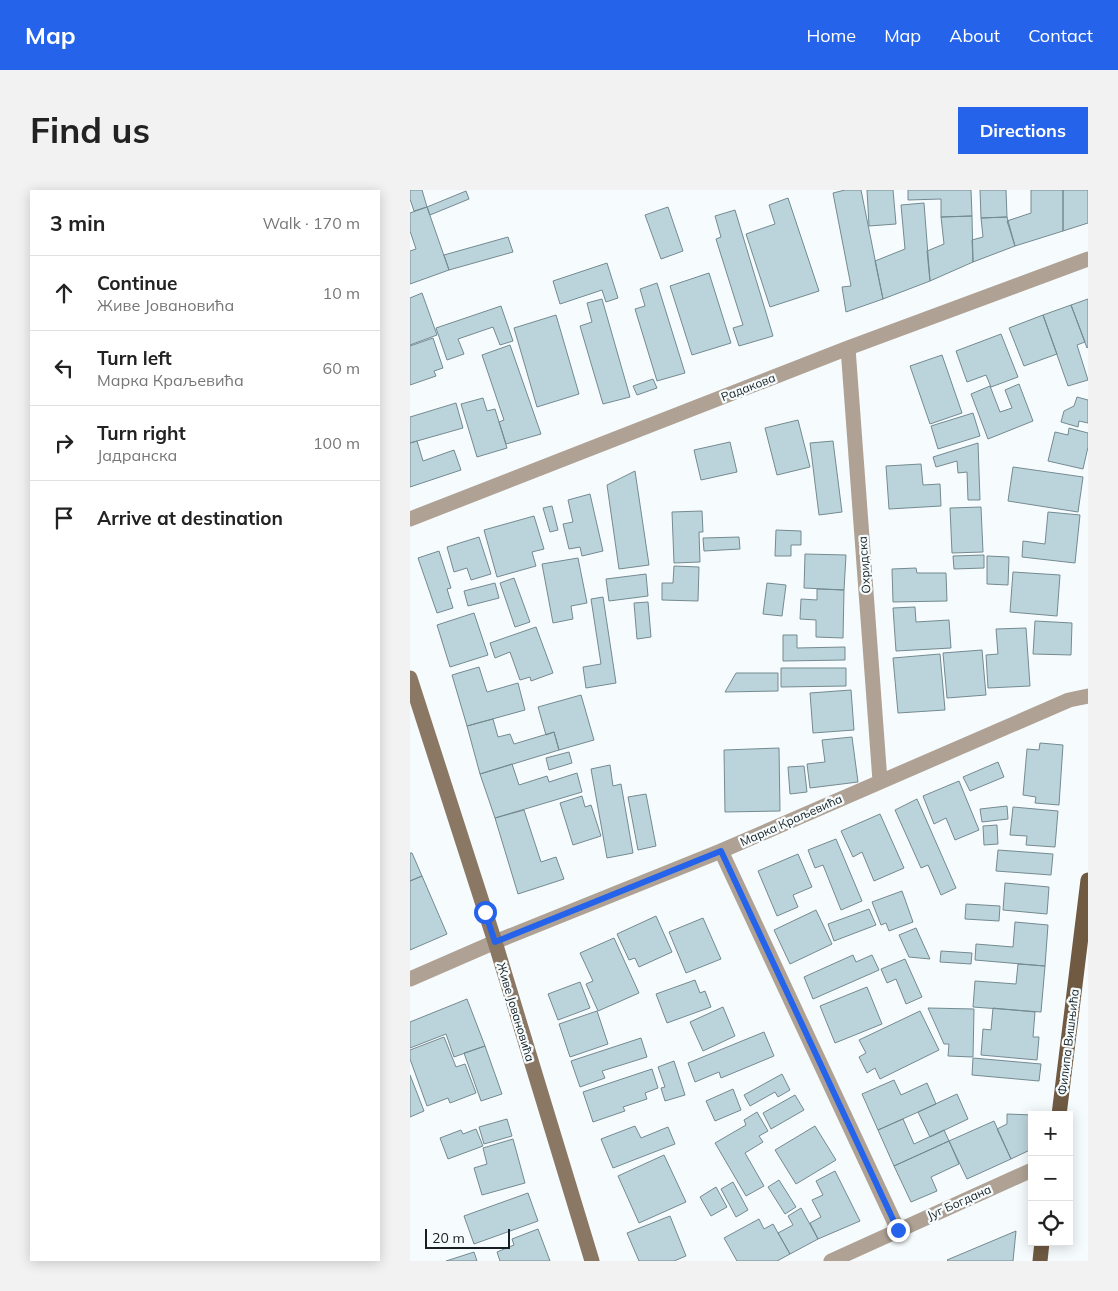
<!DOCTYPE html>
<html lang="en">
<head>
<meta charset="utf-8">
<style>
	:root { --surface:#fff; --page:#f2f2f2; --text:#222; --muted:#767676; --line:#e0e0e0; --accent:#2563eb }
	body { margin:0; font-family:Mulish,sans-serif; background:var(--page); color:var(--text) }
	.controls { position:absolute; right:15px; bottom:15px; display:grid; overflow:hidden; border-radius:0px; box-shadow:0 2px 12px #0003 }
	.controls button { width:45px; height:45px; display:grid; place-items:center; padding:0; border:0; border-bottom:1px solid var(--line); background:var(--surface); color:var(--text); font:25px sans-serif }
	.scale { position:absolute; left:15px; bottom:12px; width:85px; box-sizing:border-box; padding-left:5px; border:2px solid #161f21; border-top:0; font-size:14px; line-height:18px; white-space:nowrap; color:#161f21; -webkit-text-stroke:4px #f6fbfd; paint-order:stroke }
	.stop { position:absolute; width:15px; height:15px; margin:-11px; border:4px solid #2563eb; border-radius:50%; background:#fff }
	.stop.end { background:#2563eb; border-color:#fff; box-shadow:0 1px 5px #0008 }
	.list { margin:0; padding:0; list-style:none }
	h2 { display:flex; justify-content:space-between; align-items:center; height:65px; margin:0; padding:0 20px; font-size:21px }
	h2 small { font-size:16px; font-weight:400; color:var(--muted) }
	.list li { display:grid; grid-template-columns:32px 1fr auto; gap:15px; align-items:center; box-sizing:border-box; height:75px; padding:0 20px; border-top:1px solid var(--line) }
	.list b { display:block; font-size:19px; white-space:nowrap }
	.list p { margin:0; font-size:16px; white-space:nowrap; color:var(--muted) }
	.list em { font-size:16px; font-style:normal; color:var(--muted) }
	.icon { flex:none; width:28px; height:28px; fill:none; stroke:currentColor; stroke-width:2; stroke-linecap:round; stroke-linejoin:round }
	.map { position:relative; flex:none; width:678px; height:1071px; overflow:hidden; border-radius:0px }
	header { display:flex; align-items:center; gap:30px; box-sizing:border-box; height:70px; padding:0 25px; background:var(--accent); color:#fff }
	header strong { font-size:24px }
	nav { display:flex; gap:28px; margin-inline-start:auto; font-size:18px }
	.intro { display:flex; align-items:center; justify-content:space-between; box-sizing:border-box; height:120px; padding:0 30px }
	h1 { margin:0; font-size:35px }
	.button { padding:12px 22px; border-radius:0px; background:var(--accent); color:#fff; font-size:18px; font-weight:700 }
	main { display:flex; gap:30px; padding:0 30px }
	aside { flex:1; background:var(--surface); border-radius:0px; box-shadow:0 2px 12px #0003 }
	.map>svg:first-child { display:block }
	.building { fill:#bbd4db; stroke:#748a91 }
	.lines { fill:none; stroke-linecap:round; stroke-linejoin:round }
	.street { stroke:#afa295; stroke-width:15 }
	.secondary { stroke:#8b7864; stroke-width:15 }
	.primary { stroke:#705a42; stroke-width:15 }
	.route { stroke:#2563eb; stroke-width:6 }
	.labels { text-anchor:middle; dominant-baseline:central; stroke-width:4.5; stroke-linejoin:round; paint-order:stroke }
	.street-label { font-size:12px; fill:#161f21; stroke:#f6fbfd }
</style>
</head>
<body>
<header>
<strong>Map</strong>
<nav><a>Home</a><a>Map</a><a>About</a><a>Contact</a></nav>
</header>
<div class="intro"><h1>Find us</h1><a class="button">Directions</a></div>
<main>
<aside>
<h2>3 min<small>Walk · 170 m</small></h2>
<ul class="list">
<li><svg class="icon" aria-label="ahead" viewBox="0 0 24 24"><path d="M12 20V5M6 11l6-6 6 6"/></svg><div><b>Continue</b><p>Живе Јовановића</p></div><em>10 m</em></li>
<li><svg class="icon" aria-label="left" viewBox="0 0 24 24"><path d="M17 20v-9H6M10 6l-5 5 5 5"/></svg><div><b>Turn left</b><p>Марка Краљевића</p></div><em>60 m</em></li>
<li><svg class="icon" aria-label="right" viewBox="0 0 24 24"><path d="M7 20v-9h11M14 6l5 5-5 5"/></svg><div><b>Turn right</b><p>Јадранска</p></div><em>100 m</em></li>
<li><svg class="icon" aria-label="arrive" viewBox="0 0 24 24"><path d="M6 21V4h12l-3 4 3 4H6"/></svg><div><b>Arrive at destination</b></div></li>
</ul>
</aside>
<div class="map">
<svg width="678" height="1071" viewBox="0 0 678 1071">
	<rect width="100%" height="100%" fill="#f6fbfd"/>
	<!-- building -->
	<path class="building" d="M0 0H12L17 17 4 21 0 9Z
		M435 0H451L473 109 436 122 432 97 441 96 423 3Z
		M457 0H483L486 34 459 36Z
		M498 0H561L562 26 531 27V9L498 10Z
		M570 0H596L597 27 571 28Z
		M621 0H653V41L605 56 597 31 621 23Z
		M653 0H678V33L653 41Z
		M56 1 59 9 20 25 17 17Z
		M378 8 409 101 360 117 336 44 365 34 359 15Z
		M514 13 520 91 473 109 465 71 495 59 491 15Z
		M17 17 39 80 0 94V61L6 59 0 41V23Z
		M258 17 273 61 251 69 235 25Z
		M325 20 363 146 329 156 323 138 333 135 306 49 311 47 305 26Z
		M562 26 563 72 520 91 517 61 534 54 531 27Z
		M597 27 605 56 563 72 562 50 573 47 571 28Z
		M98 47 103 62 39 80 34 65Z
		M197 73 208 108 196 112 192 100 150 114 143 91Z
		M299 83 321 153 282 165 260 96Z
		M247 93 275 183 247 191 225 119 235 116 230 99Z
		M12 103 27 145 0 155V108Z
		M192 109 220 207 193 214 170 136 182 132 177 113Z
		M678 109V157L677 158 661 115Z
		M661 115 675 152 667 155 678 190 658 196 633 125Z
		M91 116 103 151 90 155 83 137 48 149 54 164 37 170 26 138Z
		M146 125 169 204 127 217 104 138Z
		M633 125 647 164 614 176 599 138Z
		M591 144 608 187 581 197 576 185 557 192 546 161Z
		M23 148 33 178 24 181 26 186 0 195V156Z
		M100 155 131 244 96 254 89 232 94 230 72 165Z
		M532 165 552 223 520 234 500 176Z
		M243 189 247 198 227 205 223 196Z
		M609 194 623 231 578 249 561 204 580 196 590 222 602 218 595 200Z
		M667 207 678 210V233L669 231 668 237 651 232 654 221 664 216Z
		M73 208 77 221 85 219 97 258 67 267 51 214Z
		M46 213 53 238 0 253V227Z
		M563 223 570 246 528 259 521 236Z
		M388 230 400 277 367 285 355 238Z
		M659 238 678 243V257L673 279 638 271 645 242 658 245Z
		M7 251 13 271 44 260 51 280 0 297V253Z
		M423 251 432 322 409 325 400 253Z
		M320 252 327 282 291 290 284 260Z
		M568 253 570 310H558L557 282 548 283 547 271 526 277 523 267Z
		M511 274 513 295 530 294 531 316 479 319 476 276Z
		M603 277 673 287 668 322 598 311Z
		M225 281 239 375 209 379 197 295Z
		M180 304 193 361 172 366 170 357 159 359 153 334 163 332 158 310Z
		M142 316 148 340 140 342 133 318Z
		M571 317 573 362 542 363 540 318Z
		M292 321 293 342H289L290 372 264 373 262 322Z
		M638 322 670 325 665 373 612 367 613 351 635 354Z
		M124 326 134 359 122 362 126 376 87 387 74 340Z
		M366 340 391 341V355H381V366H365Z
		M69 347 81 384 61 390 57 378 44 382 37 357Z
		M329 347 330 359 294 361 293 348Z
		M29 361 41 398 37 399 43 418 27 423 8 368Z
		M395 364 436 365 434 400 394 398Z
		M574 365V378L544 379 543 366Z
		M577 366 599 367 598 395 577 394Z
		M168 368 177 413 161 416 163 429 143 433 132 374Z
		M264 376 289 377 288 411 252 410V393H263Z
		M506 378 507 383H536L537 411 483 412 482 379Z
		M603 382 650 385 647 426 600 422Z
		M236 384 238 406 199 411 196 389Z
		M104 388 120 432 105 437 90 393Z
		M85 393 89 408 58 416 54 401Z
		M357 393 376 395 372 426 353 424Z
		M407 399 434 400 433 448 406 447V430L390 429 391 409 407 410Z
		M193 407 206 493 176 498 173 477 191 474 181 409Z
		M238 412 241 447 227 449 224 413Z
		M505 417 506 432 539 430 541 458 486 461 483 418Z
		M64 423 78 465 40 477 27 435Z
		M625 431 662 433 661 465 623 464Z
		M126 437 143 483 121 491 120 487 110 490 100 462 85 468 80 453Z
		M616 438 620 496 578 498 576 465 588 464 586 439Z
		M373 445H387V458L435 457V470L373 471Z
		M572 460 576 505 537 508 533 463Z
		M530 464 535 520 488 523 483 468Z
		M69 477 77 502 108 493 115 520 57 536 42 485Z
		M371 478H436V496L371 497Z
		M326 483H368V501L315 502Z
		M441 500 444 540 403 543 400 503Z
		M171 505 184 550 149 560 144 542 136 545 128 517Z
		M83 529 88 547 100 544 104 554 144 542 149 560 70 584 57 536Z
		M442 547 448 592 400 598 397 574 415 572 412 550Z
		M630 553 653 555 649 615 625 613 626 607 613 605 617 559 629 560Z
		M369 558 370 621 315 622 314 560Z
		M159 562 162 573 139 580 136 568Z
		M588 572 594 587 560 601 553 587Z
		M102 574 109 595 137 586 139 592 167 583 172 602 85 628 70 584Z
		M200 575 203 596 211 594 223 663 197 668 181 579Z
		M394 576 397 602 380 604 378 577Z
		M549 591 569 640 545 650 536 628 524 634 513 606Z
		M236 604 246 656 228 660 218 607Z
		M172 606 175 617 181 615 191 646 163 655 150 613Z
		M507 609 546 698 531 705 518 675 511 678 485 620Z
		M597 616 598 629 572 632 570 619Z
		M603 617 648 621 645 657 616 655 617 646 600 645Z
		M114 620 131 672 146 667 154 689 108 704 85 628Z
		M470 624 494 678 464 691 452 662 443 667 431 641Z
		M587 635 588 654 574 655 573 636Z
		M426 649 452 711 431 720 413 675 405 678 398 660Z
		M588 660 643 664 641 685 586 681Z
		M0 663H2L12 686 0 691Z
		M388 664 402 697 383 705 388 717 367 726 348 681Z
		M12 686 37 744 0 760V691Z
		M595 693 639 697 637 724 593 720Z
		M492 701 503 732 479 741 476 733 471 735 462 712Z
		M556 714 590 716 589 731 555 729Z
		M459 719 466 735 424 751 418 734Z
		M406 720 422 754 380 774 364 740Z
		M246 726 262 762 229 777 225 768 219 770 207 744Z
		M293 728 311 769 276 783 259 742Z
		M605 732 638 735 635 776 565 770 566 754 603 757Z
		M506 738 520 769 499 767 489 745Z
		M204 748 229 803 188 821 176 794 183 791 170 763Z
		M531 761 562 763 561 774 530 772Z
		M443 765 446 772 462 765 469 780 403 809 394 787Z
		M495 769 512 807 496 814 486 789 477 793 471 779Z
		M608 774 635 776 631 822 563 817 565 791 606 794Z
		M285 790 290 803 295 801 301 817 257 833 246 804Z
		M170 792 180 818 148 830 138 804Z
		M457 797 472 834 425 853 410 816Z
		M57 809 75 856 44 867 36 844 0 858V832Z
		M313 817 325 846 293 861 280 832Z
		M518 818 564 819 563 867 538 866 539 854H534Z
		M583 818 625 822 623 847H629L627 870 571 865 573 839 581 840Z
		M187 821 198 854 160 867 149 834Z
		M510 821 529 860 470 889 465 878 457 883 449 867 456 863 449 850Z
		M354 842 364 866 311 888 309 882 285 892 278 873Z
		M34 847 46 877 55 874 66 903 40 913 38 908 17 916 0 869V860Z
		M231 848 237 867 192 881 195 888 170 897 161 871Z
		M75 856 92 904 71 911 54 863Z
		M563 868 631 874 629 891 562 885Z
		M264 871 275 905 255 911 251 898 255 897 248 877Z
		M242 879 248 898 235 903 237 909 213 917 215 921 183 932 173 902Z
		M372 884 380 900 368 907 365 902 340 916 334 905Z
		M0 885 14 921 0 927Z
		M484 890 491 905 517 893 526 914 468 940 452 904Z
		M323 899 331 920 305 931 296 911Z
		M547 904 558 929 520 947 508 922Z
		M385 905 394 920 361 939 353 923Z
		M347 922 358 941 349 946 353 952 335 963 354 996 336 1006 305 953 336 935 334 930Z
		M597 924 622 925V959L601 969 587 939 597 934Z
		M97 929 102 946 74 954 69 937Z
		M493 929 504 954 534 940 539 951 484 976 468 940Z
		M584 931 601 969 557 989 539 951Z
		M225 936 231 948 258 937 265 954 203 978 191 949Z
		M405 936 426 970 386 994 365 960Z
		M66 939 73 956 38 969 30 948 51 940 53 944Z
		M103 949 115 993 72 1005 64 978 77 974 73 958Z
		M539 951 549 974 521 987 527 1001 501 1012 484 976Z
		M254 965 276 1012 229 1033 208 986Z
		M425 981 450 1031 408 1049 400 1033 411 1027 402 1010 413 1005 406 991Z
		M369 990 386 1017 375 1024 358 997Z
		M323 992 338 1020 326 1027 311 999Z
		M306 997 317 1017 301 1026 290 1007Z
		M118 1003 128 1031 64 1054 54 1026Z
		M391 1018 408 1049 380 1064 368 1043 383 1035 378 1026Z
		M260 1026 276 1066 264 1071H229L217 1043Z
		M349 1029 354 1039 363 1034 380 1064 367 1071H327L314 1048Z
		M128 1039 140 1071H90L87 1062 104 1055 102 1049Z
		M606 1041 603 1071H538L537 1070Z
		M64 1062 67 1071H36Z"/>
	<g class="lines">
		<!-- street -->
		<path class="street" d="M438 158 470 591
			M0 329 438 158 678 69
			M311 661 488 1040
			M0 789 85 752 311 661 659 510 678 506
			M421 1071 622 980"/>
		<!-- secondary -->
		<path class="secondary" d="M0 488 85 752 182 1071"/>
		<!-- primary -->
		<path class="primary" d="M649 925 678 690
			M630 1071 632 1052"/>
	</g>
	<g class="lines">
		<!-- route -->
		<path class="route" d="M75 722 85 752 311 661 488 1040"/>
	</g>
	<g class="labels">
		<!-- street labels -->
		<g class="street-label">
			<text transform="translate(338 197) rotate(-21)">Радакова</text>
			<text transform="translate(454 375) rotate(-94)">Охридска</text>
			<text transform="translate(381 630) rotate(-24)">Марка Краљевића</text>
			<text transform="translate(106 822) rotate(73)">Живе Јовановића</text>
			<text transform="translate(658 852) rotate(-83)">Филипа Вишњића</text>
			<text transform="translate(549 1012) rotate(-24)">Југ Богдана</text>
		</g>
	</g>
</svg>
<div class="controls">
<button>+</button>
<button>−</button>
<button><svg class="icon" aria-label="locate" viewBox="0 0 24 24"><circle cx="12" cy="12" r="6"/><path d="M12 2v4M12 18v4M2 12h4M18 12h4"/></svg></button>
</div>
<div class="scale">20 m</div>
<div class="stop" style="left:75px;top:722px"></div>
<div class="stop end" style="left:488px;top:1040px"></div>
</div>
</main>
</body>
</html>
